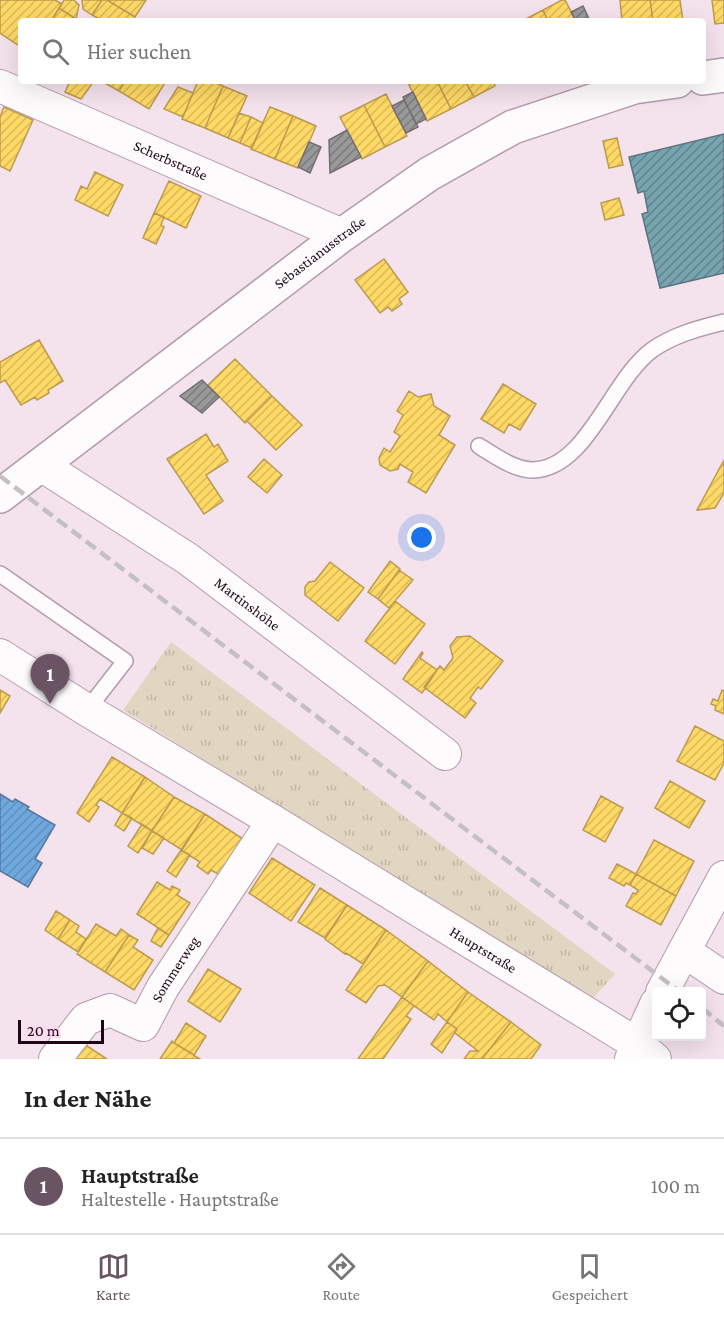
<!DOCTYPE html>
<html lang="de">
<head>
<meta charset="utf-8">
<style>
	:root { --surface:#fff; --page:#f2f2f2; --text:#222; --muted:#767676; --line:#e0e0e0; --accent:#6a5362 }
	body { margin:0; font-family:"Crimson Pro",serif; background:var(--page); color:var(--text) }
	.controls { position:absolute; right:18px; bottom:18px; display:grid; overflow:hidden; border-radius:6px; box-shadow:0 6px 24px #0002 }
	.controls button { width:54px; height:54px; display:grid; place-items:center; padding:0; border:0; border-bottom:2px solid var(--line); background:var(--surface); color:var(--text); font:30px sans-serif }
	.scale { position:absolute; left:18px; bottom:15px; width:86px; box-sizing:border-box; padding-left:6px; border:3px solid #1f0617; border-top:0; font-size:16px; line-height:21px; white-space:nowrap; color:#1f0617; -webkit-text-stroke:4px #fbdbed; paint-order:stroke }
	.you { position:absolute; left:422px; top:538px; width:21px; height:21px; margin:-15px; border:4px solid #fff; border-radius:50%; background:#1a73e8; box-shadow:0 0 0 9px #1a73e833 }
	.badge { display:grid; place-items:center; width:39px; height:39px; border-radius:50%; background:var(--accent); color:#fff; font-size:20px; font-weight:700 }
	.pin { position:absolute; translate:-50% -50px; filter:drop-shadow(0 2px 3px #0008) }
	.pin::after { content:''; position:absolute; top:32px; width:21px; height:18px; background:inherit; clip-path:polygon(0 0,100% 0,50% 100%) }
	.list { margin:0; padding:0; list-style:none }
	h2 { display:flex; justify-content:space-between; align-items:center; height:78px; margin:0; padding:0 24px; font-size:26px }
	h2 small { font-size:20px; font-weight:400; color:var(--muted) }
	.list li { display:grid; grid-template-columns:39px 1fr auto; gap:18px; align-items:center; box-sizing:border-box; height:96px; padding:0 24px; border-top:2px solid var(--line) }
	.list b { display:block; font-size:22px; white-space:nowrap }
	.list p { margin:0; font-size:20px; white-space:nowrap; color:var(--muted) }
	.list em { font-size:20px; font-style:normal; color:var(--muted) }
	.icon { flex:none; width:33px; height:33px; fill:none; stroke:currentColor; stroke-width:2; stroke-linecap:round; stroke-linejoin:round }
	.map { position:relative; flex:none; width:724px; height:1059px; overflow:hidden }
	.search { position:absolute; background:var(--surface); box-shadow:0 6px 24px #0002; left:18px; right:18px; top:18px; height:66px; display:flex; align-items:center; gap:15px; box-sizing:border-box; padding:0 21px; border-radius:6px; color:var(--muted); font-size:22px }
	.sheet { height:174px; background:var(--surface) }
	nav { display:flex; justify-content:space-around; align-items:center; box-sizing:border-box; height:84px; border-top:2px solid var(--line); background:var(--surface); font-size:16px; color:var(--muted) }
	nav a { display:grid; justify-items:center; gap:3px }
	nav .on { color:var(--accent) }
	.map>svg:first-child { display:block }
	.grass { fill:url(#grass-tufts) }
	.homes { fill:url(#homes-hatch); stroke:#bc9a4e; stroke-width:1.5 }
	.schools { fill:url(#schools-hatch); stroke:#5777a1; stroke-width:1.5 }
	.public { fill:url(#public-hatch); stroke:#5c7581; stroke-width:1.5 }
	.industry { fill:url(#industry-hatch); stroke:#746d72; stroke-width:1.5 }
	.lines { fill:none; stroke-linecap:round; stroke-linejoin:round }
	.lane-casing { stroke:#b19ca9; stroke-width:18 }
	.street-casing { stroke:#b19ca9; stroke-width:34 }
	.secondary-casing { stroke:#b19ca9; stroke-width:36 }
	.lane { stroke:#fdfbfc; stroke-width:15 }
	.street { stroke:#fdfbfc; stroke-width:32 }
	.secondary { stroke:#fdfbfc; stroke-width:33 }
	.rail { stroke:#c4bfc2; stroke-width:4.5; stroke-dasharray:12 6; stroke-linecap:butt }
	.labels { text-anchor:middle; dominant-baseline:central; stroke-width:6; stroke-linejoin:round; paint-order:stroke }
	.street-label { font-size:15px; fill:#1f0617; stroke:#fbdbed }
</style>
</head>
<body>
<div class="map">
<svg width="724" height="1059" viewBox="0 0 724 1059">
	<defs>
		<pattern id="grass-tufts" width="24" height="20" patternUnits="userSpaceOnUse" patternTransform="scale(1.5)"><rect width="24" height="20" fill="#e1d6c2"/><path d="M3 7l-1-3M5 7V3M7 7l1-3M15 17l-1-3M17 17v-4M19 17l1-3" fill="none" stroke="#c1b6a6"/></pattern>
		<pattern id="homes-hatch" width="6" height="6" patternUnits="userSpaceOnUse" patternTransform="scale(1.5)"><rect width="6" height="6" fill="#ffd966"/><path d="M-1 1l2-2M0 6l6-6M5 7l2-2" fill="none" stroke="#dab958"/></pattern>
		<pattern id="schools-hatch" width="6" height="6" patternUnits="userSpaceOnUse" patternTransform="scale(1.5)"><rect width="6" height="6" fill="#6fa8dc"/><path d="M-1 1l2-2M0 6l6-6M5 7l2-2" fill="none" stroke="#608fbc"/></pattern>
		<pattern id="public-hatch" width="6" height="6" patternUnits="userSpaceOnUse" patternTransform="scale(1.5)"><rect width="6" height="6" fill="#76a5af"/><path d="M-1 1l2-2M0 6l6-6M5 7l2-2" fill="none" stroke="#60848d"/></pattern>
		<pattern id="industry-hatch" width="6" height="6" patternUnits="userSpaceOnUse" patternTransform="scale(1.5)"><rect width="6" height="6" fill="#999"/><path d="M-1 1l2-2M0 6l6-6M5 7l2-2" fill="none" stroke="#7c7b7c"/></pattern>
	</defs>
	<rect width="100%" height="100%" fill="#f4e2ec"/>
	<!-- grass -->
	<path class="grass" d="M171 642 615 974 593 998 123 710Z"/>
	<!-- homes -->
	<path class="homes" d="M0 0H55L62 4 51 21H21V47L0 33Z
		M64 0H74L79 5 76 19 59 8Z
		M82 0H102L92 15 83 9Z
		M102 0H107L135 17 132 21H103L92 15Z
		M107 0H146L135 17Z
		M562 0H565L576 21H548L543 10Z
		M620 0H650L653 21H622Z
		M650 0H680L683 21H653Z
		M712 0H724V23L715 24Z
		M59 8 76 19 77 21H51Z
		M543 10 548 21H522Z
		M70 81H94L81 99 65 92Z
		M104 81H125L119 91 103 82Z
		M125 81H166L149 109 119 91Z
		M198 81H211L223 86 205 128 182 119Z
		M407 81H437L451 109 427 121Z
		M437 81H465L474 97 451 109Z
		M465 81H493L495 86 474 97Z
		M223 86 247 96 228 138 205 128Z
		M178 87 193 93 183 117 164 109Z
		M386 94 407 136 385 147 364 105Z
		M364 105 385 147 362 159 340 117Z
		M4 107 33 120 10 171 0 166V117Z
		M270 107 293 116 275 159 251 149Z
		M239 113 251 117 240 143 228 138Z
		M293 116 316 126 298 168 275 159Z
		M251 117 263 123 252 148 240 143Z
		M617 138 623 165 609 168 603 141Z
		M95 172 123 185 108 216 75 200 81 186 87 189Z
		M169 181 201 196 186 228 154 213Z
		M619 198 624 215 605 220 601 203Z
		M154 213 164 217 161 225 164 227 156 244 143 238Z
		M384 259 408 292 399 299 402 304 392 311 388 307 380 313 355 280Z
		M39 340 63 381 48 390 49 393 37 400 35 397 21 405 5 380 0 383V362Z
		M235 359 272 396 245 423 208 385Z
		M503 384 536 404 520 430 509 424 504 433 481 419Z
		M409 391 418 397 431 394 434 406 450 416 439 435 455 445 426 493 408 482 413 472 400 464 398 469 390 471 380 465 379 458 384 448 390 452 400 436 394 432 403 415 397 411Z
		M272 396 302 425 276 450 247 421Z
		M206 434 214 447 218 444 228 461 206 475 223 501 204 514 167 459Z
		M264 459 282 475 267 493 248 477Z
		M724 460V493L715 508 697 510Z
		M390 561 400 569 378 599 368 592Z
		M330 562 364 588 338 621 305 595V587L309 582 315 581Z
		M399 570 413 580 389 608 378 599Z
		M395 601 425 624 395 664 365 641Z
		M470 636 503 661 481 689 478 687 470 698 476 703 465 718 424 687 440 666 444 670 453 658 450 646 457 637Z
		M422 652 423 653 420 658 437 670 422 693 403 679Z
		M0 690 10 696 0 713Z
		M722 690 724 691V714L715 710 716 706 711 704 713 699 718 701Z
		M695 726 724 741V763L715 780 677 761Z
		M112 757 145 777 122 813 100 799 96 805 99 807 89 822 77 813Z
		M145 777 174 797 152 831 122 813Z
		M670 781 705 801 689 828 655 808Z
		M601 796 623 808 605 842 583 830Z
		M174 797 205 814 182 850 152 831Z
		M122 813 132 818 124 831 115 825Z
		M205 814 243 839 220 875 211 870 208 874 197 866 200 862 181 850Z
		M142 824 152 831 138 853 128 846Z
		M152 831 164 838 153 854 142 848Z
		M654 840 694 861 676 896 636 874Z
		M181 850 190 855 176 877 167 871Z
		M272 858 315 885 291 921 249 893Z
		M617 864 636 874 630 885 626 883 624 886 609 878Z
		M636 874 676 896 661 925 626 906 633 893 636 894 638 890 630 885Z
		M157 882 170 890 172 886 180 890 177 895 190 903 169 935 137 914Z
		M320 888 347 905 325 938 298 922Z
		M347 905 386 930 363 964 346 953 345 954 325 939Z
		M56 911 70 920 58 939 45 930Z
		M70 920 79 926 76 932 86 939 78 952 58 939Z
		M96 924 116 936 121 929 129 935 105 972 77 954Z
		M158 928 169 935 161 947 151 941Z
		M386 930 428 961 402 997 385 985 378 986 366 1003 346 990Z
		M129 935 138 940 133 947 153 960 134 990 105 972Z
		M428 961 468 992 447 1022 438 1014 434 1020 402 997Z
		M208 969 241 989 220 1022 188 1001Z
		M468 992 511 1022 482 1059H464L470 1051H478L455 1033 457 1029 447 1022Z
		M402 997 414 1006 406 1016 411 1019 383 1059H358Z
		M447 1022 457 1029 442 1053 431 1044Z
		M511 1022 541 1045 531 1059H482Z
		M186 1023 206 1036 194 1055 174 1043Z
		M172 1041 174 1043 200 1059H160Z
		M84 1044 107 1059H74Z"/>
	<!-- schools -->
	<path class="schools" d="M0 794 13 802 15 799 29 807 27 809 55 825 35 859 42 863 28 887 0 871Z"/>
	<!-- public -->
	<path class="public" d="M724 134V273L660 288 642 214 648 212 644 191 638 193 629 157Z"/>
	<!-- industry -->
	<path class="industry" d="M583 6 590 21H576L571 12Z
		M413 92 426 119 416 124 403 97Z
		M404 100 418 127 406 133 392 106Z
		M347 130 361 157 330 173 329 140Z
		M309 142 321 147 310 173 298 167Z
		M202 380 219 397 202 413 180 396Z"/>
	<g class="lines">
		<!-- lane casing -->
		<g class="lane-casing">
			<path id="lane" d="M479 446C494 455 514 470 533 470 587 469 611 380 652 350 673 335 699 328 724 322
				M0 574 125 661 87 710"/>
		</g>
		<!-- street casing -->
		<g class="street-casing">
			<g id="street">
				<path id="s1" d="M0 86 342 235"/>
				<path id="s2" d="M41 465 188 559 445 754"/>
				<path id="s3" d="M0 655 87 710 273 821 637 1044 655 1059"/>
				<path d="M684 951 724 978"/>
				<path d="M662 992 724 877"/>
				<path id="s4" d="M55 1059 86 1019 110 1010 143 1025 163 987 273 821"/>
				<path d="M631 1059 656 1004"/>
			</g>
		</g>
		<!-- secondary casing -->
		<g class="secondary-casing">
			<g id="secondary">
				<path d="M703 78 724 75"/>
				<path id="s5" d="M0 496 342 235 429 174 513 127 634 87 677 81"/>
			</g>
		</g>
		<!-- lane -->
		<use href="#lane" class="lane"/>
		<!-- street -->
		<use href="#street" class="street"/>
		<!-- secondary -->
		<use href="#secondary" class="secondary"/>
		<!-- rail -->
		<path class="rail" d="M0 476 680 992
			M702 1008 724 1026"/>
	</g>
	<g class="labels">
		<!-- street labels -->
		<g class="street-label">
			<text stroke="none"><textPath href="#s1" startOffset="186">Scherbstraße</textPath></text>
			<text stroke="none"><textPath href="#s5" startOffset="402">Sebastianusstraße</textPath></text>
			<text stroke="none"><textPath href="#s2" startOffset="249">Martinshöhe</textPath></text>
			<text stroke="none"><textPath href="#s3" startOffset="566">Hauptstraße</textPath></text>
			<text stroke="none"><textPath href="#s4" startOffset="177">Sommerweg</textPath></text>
		</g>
	</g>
</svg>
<div class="controls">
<button><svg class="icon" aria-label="locate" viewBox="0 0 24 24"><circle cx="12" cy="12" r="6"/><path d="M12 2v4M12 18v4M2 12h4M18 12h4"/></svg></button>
</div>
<div class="scale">20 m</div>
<div class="you"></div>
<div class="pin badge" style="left:50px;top:704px">1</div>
<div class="search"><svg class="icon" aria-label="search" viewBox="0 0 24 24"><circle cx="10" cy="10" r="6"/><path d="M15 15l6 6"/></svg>Hier suchen</div>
</div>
<section class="sheet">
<h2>In der Nähe<small></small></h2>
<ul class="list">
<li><span class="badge">1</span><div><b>Hauptstraße</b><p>Haltestelle · Hauptstraße</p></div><em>100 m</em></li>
</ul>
</section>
<nav>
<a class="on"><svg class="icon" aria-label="map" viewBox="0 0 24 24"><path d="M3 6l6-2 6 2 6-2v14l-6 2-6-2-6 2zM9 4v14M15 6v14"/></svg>Karte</a>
<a><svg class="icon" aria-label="directions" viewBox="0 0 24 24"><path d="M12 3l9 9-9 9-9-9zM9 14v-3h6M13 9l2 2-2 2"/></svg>Route</a>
<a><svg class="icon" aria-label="saved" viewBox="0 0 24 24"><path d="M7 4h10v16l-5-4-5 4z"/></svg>Gespeichert</a>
</nav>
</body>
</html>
